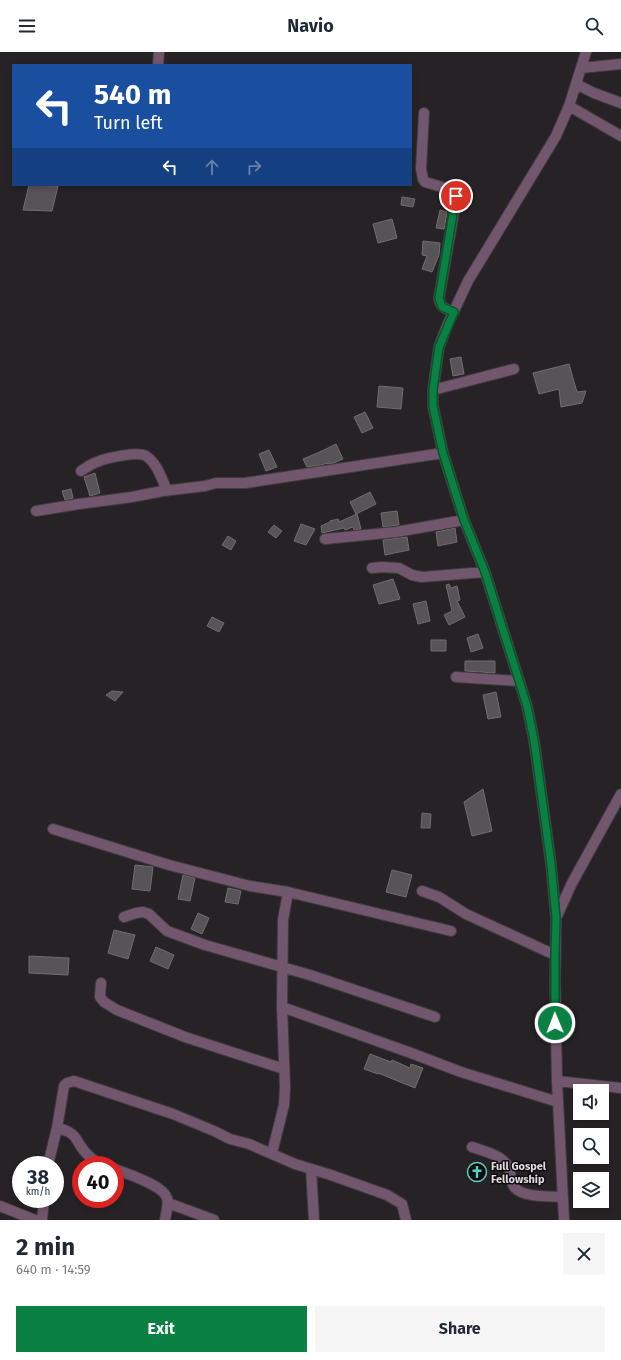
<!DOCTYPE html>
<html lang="en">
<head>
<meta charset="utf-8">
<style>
	:root { --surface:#fff; --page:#f6f6f7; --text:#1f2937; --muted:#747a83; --accent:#0b8043 }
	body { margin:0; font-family:"Fira Sans",sans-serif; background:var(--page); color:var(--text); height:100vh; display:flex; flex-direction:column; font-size:15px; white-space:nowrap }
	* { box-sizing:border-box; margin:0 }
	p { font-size:13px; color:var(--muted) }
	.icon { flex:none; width:22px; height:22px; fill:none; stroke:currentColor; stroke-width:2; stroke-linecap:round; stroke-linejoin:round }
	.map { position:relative; height:1168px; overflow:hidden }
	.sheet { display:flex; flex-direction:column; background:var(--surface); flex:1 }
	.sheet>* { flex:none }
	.top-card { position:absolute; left:12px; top:12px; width:400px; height:122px; border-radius:0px; box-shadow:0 2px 6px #0003; background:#1a4fa0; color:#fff; overflow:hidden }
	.tools { position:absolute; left:573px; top:1032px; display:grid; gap:8px }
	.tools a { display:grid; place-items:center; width:36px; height:36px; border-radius:0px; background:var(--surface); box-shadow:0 2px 6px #0003; font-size:20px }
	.speed { position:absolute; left:12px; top:1104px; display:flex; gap:8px; font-size:20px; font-weight:700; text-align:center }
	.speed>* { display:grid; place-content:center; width:52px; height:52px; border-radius:50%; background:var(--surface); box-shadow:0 2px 6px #0003; line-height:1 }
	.speed small { font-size:10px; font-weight:400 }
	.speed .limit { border:6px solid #d22; background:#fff; color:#111 }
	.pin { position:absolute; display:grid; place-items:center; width:34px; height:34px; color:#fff; margin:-17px; border:2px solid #fff; border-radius:50%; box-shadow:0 1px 4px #0007 }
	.me { position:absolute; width:44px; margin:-22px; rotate:359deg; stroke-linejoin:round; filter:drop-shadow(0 0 3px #0008) }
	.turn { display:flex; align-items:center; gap:14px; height:84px; padding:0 16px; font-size:18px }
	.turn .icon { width:52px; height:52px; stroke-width:2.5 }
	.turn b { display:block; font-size:28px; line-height:34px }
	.lanes { display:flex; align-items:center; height:38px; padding:0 16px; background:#0003; justify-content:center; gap:20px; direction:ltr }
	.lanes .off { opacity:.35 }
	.round { display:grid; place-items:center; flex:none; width:42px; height:42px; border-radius:0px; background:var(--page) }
	.headline { display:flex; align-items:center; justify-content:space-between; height:68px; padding:0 16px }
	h1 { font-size:24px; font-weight:700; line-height:30px }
	.cta { display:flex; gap:8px; margin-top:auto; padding:8px 16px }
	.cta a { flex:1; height:46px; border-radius:0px; background:var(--accent); color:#fff; font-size:16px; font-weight:700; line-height:46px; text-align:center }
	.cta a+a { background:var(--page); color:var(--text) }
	header { display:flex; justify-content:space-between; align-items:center; height:52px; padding:0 16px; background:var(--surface); font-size:18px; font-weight:700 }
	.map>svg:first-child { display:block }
	.building { fill:#585357; stroke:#716c70 }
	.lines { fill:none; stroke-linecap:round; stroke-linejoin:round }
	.minor-casing { stroke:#403c3f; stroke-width:12 }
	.minor { stroke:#72566d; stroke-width:10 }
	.route-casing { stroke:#07532c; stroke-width:10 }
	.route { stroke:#0b8043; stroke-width:7 }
	.labels { text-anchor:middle; stroke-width:3; stroke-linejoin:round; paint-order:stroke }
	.poi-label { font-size:11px; font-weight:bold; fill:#dfdcde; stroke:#0e0c0e; text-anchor:start }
</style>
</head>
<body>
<header><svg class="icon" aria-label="menu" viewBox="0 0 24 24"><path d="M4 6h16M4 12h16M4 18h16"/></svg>Navio<svg class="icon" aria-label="search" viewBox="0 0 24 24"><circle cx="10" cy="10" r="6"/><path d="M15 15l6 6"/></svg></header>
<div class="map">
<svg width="621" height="1168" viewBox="0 0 621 1168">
	<rect width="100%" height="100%" fill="#262225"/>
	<path class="building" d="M29,133L58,134L52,159L23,158Z
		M402,145L415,147L413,155L401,153Z
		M440,158L447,160L444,177L436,176Z
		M392,167L397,186L378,191L373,172Z
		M423,189L440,191L439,203L432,220L422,217L427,204L422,203Z
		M461,305L464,322L453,324L450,307Z
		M569,312L577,340L586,339L582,351L561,355L559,337L539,342L533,321Z
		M379,334L403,336L401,357L377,355Z
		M365,360L373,376L362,381L354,365Z
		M336,392L343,407L334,411L328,412L327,411L322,413L307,415L303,407L322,399Z
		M269,398L277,415L266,419L259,402Z
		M95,421L100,441L90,444L84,425Z
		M71,437L73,446L65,448L62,439Z
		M370,440L376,452L356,462L350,450Z
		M397,459L399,473L383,475L381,461Z
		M357,462L361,477L354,478L353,475L345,478L344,476L322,481L321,474L330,470V469L338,467L339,470Z
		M301,472L315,477L306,493L294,489Z
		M274,473L282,479L276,486L268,480Z
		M455,476L457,490L438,494L436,480Z
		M228,484L236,489L231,498L222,493Z
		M407,485L409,498L385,503L383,488Z
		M393,527L400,547L379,552L373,533Z
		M449,532L451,536L457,534L460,548L457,549L465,565L449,573L444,563L452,559L446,533Z
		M426,549L430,569L418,572L413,552Z
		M212,565L224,571L219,580L207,574Z
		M478,582L483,596L471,600L467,586Z
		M431,588H446V599H431Z
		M465,609H495V621L465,619Z
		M112,639L123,640L115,649L106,643Z
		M496,640L501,665L488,667L483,643Z
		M483,737L492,779L472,784L464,750Z
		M422,761L431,762L430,776H421Z
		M135,813L153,815L150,839L132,837Z
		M392,818L412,823L406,845L386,840Z
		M183,823L195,826L190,849L178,847Z
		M228,836L241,839L238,852L225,850Z
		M198,861L209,866L202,882L191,877Z
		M114,878L135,883L128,907L108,901Z
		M156,895L174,903L168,917L150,909Z
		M29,904L69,906L68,923L29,921Z
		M370,1002L391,1010L392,1008L410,1016L411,1012L423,1016L415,1036L378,1021V1022L364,1017Z"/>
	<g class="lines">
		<g class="minor-casing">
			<path id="minor" d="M158,13L159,0
				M581,16L621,12
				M576,32L594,41L621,51
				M569,54L621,84
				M424,61L421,117L423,127L425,130L452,138L455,141L456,148L439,246C440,256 446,257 454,260
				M433,338L514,317
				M81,419C86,416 91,412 97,410C106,406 138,399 146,404C157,411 162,427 167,439
				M36,459L79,452L132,445L163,439L205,434L216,431H245L443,401
				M325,487L396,480L464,468
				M372,516L382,515L399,516L412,523L422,525L485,520
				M456,625L519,629
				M53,777L169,813L250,834L288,840L451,879
				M422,839L439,845L466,862L555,903
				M557,864L572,831L621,742
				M124,865L136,861L143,860L149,862L167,879L205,893L310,923L435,965
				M101,931L100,945L104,950L117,958L185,985L284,1017
				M282,955L411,1001L461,1020L558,1050
				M557,1029L621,1036
				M57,1076C81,1081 74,1091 89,1104C93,1108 99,1111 105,1113
				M472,1095C486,1100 505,1103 510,1119C511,1124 511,1132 515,1136C524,1146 551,1144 563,1145
				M272,1101L284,1053L285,1035L282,955L283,868L288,840
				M48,1113L57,1076L64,1034L67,1031L74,1029L173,1062L214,1079L230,1087L249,1092L295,1112L328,1122L387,1143L402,1152L406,1168
				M115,1117C127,1122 163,1133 167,1146C169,1153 166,1161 165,1168
				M311,1117L314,1168
				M168,1151L214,1168
				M0,1154L35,1168
				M42,1168L44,1147
				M564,1168L557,1029L555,930L556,866L551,812L534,688L527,654L485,520L464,468L443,401L433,354V338L439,295L447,274L468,229L556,84L569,54L586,0"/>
		</g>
		<use href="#minor" class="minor"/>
	</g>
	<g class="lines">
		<g class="route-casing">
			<path id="route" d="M456,144L439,246L442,255L454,260L439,295L433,338V354L443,401L464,468L485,520L527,654L534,688L551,812L556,866L555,903V971"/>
		</g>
		<use href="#route" class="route"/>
	</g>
	<defs>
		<g id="church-ring" transform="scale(1)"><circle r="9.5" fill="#0e0c0e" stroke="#5acebc" stroke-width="1.5"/><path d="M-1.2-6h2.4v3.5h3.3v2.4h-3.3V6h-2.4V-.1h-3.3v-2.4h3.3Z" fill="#5acebc"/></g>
	</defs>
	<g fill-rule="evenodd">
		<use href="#church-ring" x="477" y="1120"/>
	</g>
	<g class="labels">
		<g class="poi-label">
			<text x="491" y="1118">Full Gospel<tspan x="491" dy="13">Fellowship</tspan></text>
		</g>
	</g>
</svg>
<div class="tools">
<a><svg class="icon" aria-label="sound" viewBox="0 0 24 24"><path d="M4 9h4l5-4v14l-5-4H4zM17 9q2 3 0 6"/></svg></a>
<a><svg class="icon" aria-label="search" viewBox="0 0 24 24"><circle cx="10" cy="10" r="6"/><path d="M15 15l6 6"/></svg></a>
<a><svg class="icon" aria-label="layers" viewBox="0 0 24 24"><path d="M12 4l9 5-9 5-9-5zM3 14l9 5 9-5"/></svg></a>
</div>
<div class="speed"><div>38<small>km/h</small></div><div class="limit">40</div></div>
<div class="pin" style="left:456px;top:144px;background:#d93025"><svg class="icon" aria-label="arrive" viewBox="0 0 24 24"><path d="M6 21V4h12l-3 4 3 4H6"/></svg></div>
<svg class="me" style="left:555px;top:971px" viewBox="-20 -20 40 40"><circle r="17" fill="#0b8043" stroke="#fff" stroke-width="3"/><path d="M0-11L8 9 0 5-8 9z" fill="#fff"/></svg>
<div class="top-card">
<div class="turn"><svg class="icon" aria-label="left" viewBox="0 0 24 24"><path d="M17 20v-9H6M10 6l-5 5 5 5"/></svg><div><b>540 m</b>Turn left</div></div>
<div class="lanes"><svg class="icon" aria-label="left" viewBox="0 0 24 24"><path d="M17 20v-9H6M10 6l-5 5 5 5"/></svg><svg class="icon off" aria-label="ahead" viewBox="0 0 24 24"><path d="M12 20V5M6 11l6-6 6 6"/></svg><svg class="icon off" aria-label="right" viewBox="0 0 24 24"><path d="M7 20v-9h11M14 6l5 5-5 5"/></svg></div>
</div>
</div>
<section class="sheet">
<div class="headline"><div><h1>2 min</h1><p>640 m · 14:59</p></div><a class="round"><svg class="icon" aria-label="close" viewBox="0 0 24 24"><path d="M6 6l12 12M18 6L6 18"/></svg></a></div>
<div class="cta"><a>Exit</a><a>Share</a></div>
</section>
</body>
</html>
